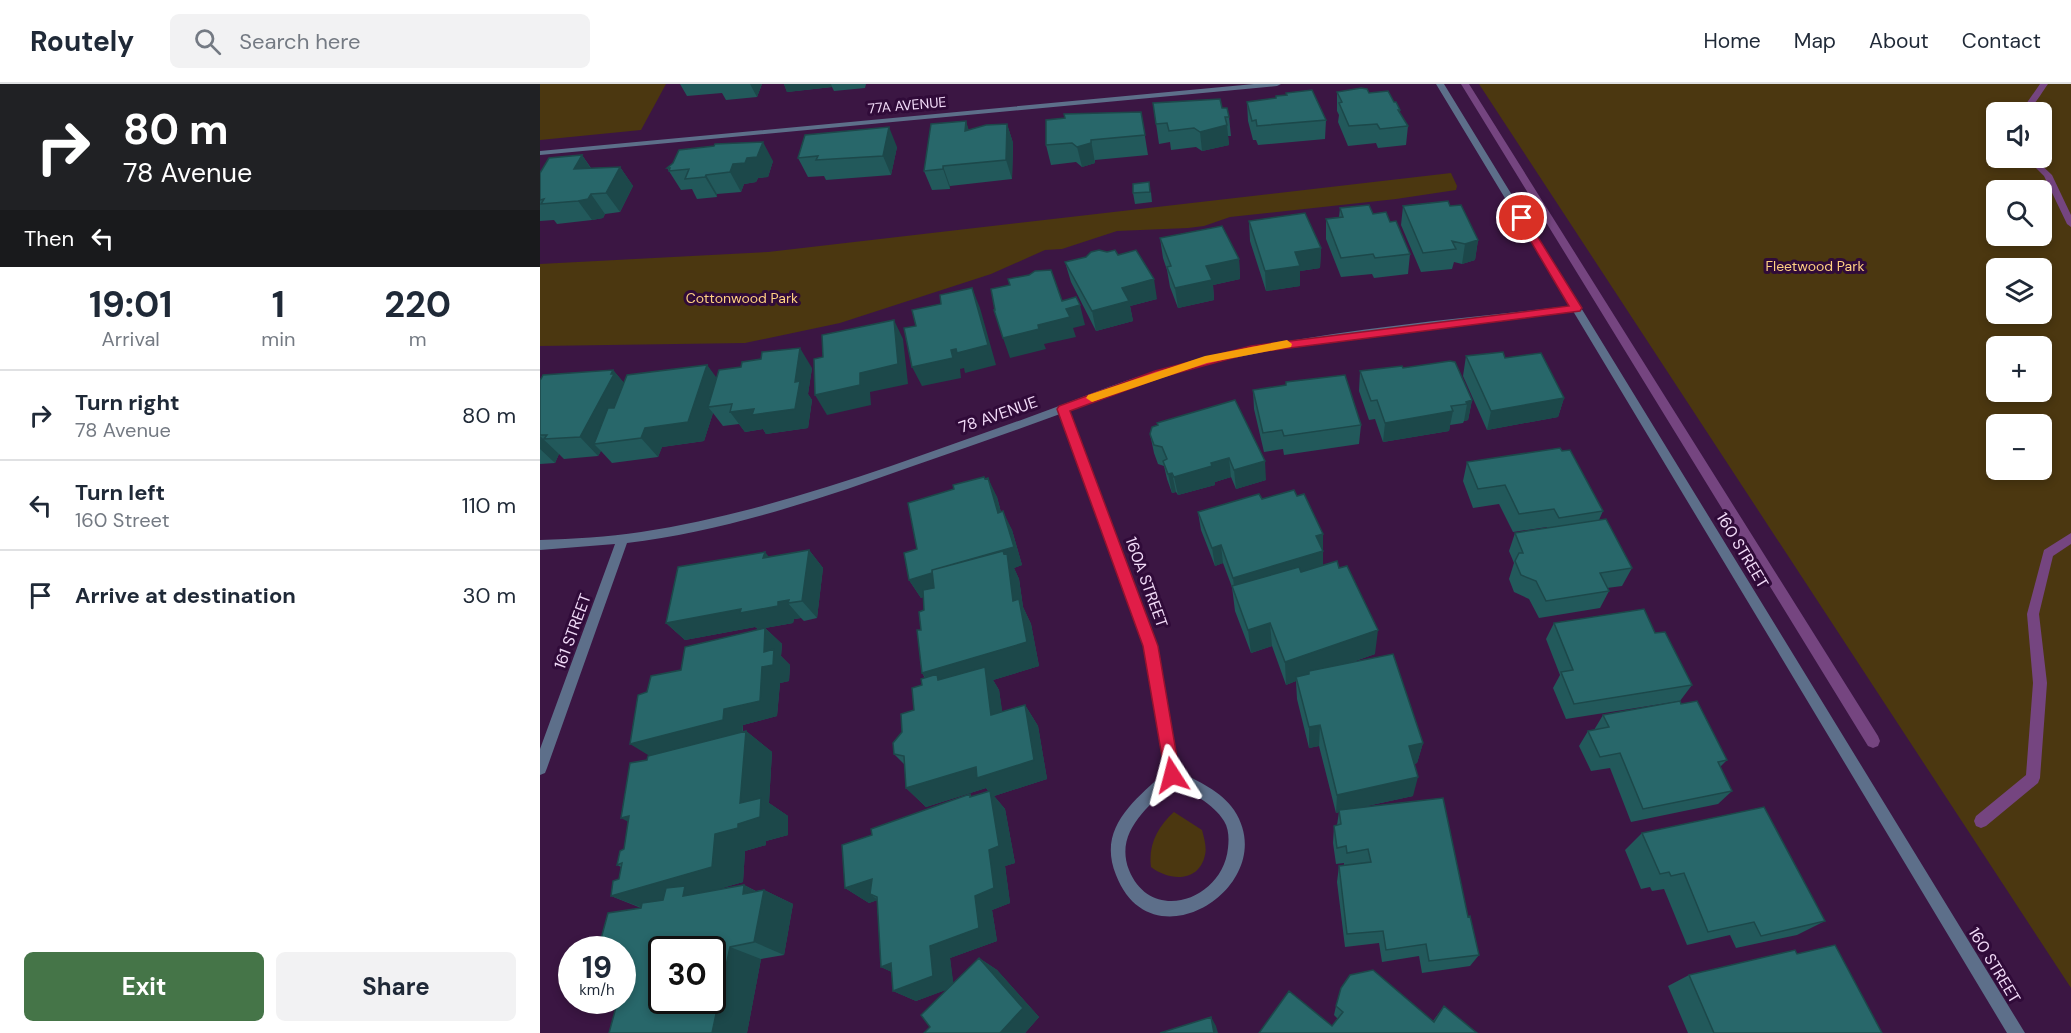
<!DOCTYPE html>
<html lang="en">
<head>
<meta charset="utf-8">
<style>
	:root { --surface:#fff; --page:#f2f2f3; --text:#1f2937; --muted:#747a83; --line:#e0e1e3; --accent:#457548 }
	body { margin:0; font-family:"DM Sans",sans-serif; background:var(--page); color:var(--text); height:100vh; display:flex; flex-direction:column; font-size:22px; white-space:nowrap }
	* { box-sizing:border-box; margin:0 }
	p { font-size:20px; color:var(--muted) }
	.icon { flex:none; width:33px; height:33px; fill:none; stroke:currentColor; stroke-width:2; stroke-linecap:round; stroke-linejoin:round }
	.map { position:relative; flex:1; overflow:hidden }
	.side { display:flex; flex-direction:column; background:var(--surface); width:540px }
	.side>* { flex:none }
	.top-card { background:#202124; color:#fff; overflow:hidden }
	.controls { position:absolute; left:1446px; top:18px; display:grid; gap:12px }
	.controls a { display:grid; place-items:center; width:66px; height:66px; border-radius:9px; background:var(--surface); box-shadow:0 3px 9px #0003; font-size:30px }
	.speed { position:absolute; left:18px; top:852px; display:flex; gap:12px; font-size:30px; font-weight:700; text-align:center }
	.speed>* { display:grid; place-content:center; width:78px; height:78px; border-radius:50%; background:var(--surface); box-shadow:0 3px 9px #0003; line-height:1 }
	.speed small { font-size:15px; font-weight:400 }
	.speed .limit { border:3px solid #111; border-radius:9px; background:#fff; color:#111 }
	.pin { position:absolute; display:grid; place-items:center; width:51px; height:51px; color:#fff; margin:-26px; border:3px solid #fff; border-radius:50%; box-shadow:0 2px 6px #0007 }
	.me { position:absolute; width:66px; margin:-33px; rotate:351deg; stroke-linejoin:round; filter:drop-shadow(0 0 4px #0008) }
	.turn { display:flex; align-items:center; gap:21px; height:126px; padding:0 24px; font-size:27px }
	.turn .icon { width:78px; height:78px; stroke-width:2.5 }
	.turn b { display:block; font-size:42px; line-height:51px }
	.then { display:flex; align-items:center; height:57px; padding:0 24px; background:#0003; gap:12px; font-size:22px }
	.eta { display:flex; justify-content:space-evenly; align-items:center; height:102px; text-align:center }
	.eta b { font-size:36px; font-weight:700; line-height:42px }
	.cta { display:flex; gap:12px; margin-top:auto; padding:12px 24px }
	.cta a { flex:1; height:69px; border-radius:9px; background:var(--accent); color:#fff; font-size:24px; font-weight:700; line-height:69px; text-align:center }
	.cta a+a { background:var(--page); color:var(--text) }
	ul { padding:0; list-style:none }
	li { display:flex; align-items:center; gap:18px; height:90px; padding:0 24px; border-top:2px solid var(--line) }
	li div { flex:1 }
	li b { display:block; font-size:22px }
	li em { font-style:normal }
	header { display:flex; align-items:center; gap:36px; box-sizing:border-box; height:84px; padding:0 30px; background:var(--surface); border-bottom:2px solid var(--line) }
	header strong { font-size:28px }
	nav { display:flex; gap:33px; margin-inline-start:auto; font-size:21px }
	.search { width:420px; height:54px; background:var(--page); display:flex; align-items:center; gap:15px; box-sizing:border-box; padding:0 21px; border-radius:9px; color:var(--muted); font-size:22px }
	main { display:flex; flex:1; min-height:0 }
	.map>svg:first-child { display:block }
	.green { fill:#4b3710; fill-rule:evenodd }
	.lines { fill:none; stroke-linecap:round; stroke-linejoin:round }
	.stream { fill:#754580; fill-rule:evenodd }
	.minor { fill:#5d6f8a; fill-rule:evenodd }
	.wall { fill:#22595b }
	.shaded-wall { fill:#1c484a }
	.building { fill:#28676a; stroke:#1c484a; stroke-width:1.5; fill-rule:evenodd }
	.route { fill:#e11d48; stroke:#92132f; stroke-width:1.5 }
	.slow { fill:#f59e0b }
	.labels { text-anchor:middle; stroke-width:6; stroke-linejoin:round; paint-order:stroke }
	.far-street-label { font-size:14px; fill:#f2dbf8; stroke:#300b39 }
	.far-park-label { font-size:14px; fill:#ffd183; stroke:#300b39 }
	.street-label { font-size:16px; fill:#f2dbf8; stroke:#300b39 }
</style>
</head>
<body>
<header>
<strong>Routely</strong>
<div class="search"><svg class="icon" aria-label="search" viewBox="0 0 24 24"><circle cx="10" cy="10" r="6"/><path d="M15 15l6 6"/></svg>Search here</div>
<nav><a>Home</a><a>Map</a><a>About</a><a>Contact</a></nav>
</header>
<main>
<section class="side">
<div class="top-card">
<div class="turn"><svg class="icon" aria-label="right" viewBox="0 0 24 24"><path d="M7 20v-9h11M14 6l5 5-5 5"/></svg><div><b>80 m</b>78 Avenue</div></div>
<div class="then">Then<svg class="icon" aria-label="left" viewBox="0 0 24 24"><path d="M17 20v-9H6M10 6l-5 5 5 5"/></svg></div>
</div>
<div class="eta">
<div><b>19:01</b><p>Arrival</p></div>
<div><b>1</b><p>min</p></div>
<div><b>220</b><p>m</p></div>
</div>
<ul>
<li><svg class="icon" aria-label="right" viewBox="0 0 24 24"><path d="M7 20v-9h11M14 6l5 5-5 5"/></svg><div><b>Turn right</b><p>78 Avenue</p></div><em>80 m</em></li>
<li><svg class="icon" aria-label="left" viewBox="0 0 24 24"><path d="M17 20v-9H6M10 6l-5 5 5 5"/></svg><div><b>Turn left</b><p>160 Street</p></div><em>110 m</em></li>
<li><svg class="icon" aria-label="arrive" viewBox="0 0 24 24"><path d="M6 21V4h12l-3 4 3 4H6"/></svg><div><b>Arrive at destination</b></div><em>30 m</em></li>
</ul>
<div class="cta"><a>Exit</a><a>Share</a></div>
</section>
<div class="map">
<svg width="1531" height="949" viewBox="0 0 1531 949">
	<rect width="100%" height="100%" fill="#3b1643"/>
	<path class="green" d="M0,0H126L101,46L0,56Z
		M939,0H1531V904ZM1502,28V74H1456V28ZM1502,106V152H1456V106ZM1502,184V230H1456V184ZM1502,262V308H1456V262ZM1502,340V386H1456V340Z
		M911,89L917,102L916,106L856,115L690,133L664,142L648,144L577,147L522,165L505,166L451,190L300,239L205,259L0,262V180L228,168Z
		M634,728L662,746C664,754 667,763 665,771C659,799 629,797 611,783C608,761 618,742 634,728Z"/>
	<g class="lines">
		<path class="stream" d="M921,0H929L1338,652L1340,657L1338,662L1333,664L1328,662Z
			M1500,0H1508C1499,12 1493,28 1477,28L1486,20Z
			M1486,74H1494L1512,91L1531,131V143L1527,140L1504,92Z
			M1531,449V460L1513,472L1499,530L1507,599L1500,694L1498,699L1446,742L1441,744L1436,742L1434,737L1436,732L1486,691L1493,599L1487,530L1504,466Z"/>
		<path class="minor" d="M714,0H741L737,2L0,71V67Z
			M896,0H904L1485,949H1467L1033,227C912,242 790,251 672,279C623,291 576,310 529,327L617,562L638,687C658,697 681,707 694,726C743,800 612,885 576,791C557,744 594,717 624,689L605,562L520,330C471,348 422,365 373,382C281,415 185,447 87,459L7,684L5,689L0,691V665L75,460L0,466V456C34,455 67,453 101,448C233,428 359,379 484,335C529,319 574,299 620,286C754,248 892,238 1030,222ZM633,699C651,709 673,719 684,737C689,745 689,755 688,764C683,816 611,841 589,786C574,748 609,722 633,699Z"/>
	</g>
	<path class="wall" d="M140,0H222L217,13L186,16L182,9L147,12Z
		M244,0H326L325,4L294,7L292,3L247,8Z
		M797,8L829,9L854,18L860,26V30L868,42L866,61L838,64L836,59L808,62L798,38L799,31L797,27Z
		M746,9L786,36L785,55L718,61L716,56H713L708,37L707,18L736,14L746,11Z
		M613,19L682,24L689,33L691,52H688L689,61L662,67L656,63L631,66L630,58L619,60Z
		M601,28L608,71L555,76V79L542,83L536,78L511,81L506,61Z
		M426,37L428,46L467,40L473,59L472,95L410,102V105L392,106L384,87Z
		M357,63L351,91L286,96L284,92L268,93L258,74Z
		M42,71L51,84L80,83L93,102L80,128L65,130L63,134L52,136L17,140L14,136L0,137V89Z
		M233,77L228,93L218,94L216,98L204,100L201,108L177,110V113L157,115L152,105L141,106L127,84Z
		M611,108L612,118L595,120L593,109Z
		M863,122H910L938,156L935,176L922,180L914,178L912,185L881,188L861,141Z
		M800,124L833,130L850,138L870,170L868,190L834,194L832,190L801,193L786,155V135L799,133Z
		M709,137L781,164L780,184L760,187V202L726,207L710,157Z
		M620,154L699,175L700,195L673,201L674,216L638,224L630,203L627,186L623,174Z
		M578,171L617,215L590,222L593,237L556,247L531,198L525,178L546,173Z
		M926,272L965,274L1024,314L1018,333L947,346L923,292Z
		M167,281L176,294L272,284L268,310L272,316L268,344L226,350L223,345L205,348L199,340L183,342L173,329L164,357L122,363L118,373L72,379L61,367L58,372L24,375L19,370L15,379L0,380V295L73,286L84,299Z
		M863,284L932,316L928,336L924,337L923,339L910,341L909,347L843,358L835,335L829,336L819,307L820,287Z
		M746,298L821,341L819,360L744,371L743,365L724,368L714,325L713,306L746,301Z
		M695,316L726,396L696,405L691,393L675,398V401L638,411L636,408L632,409L627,395L624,382L618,380L614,369L610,350Z
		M927,378L1063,427L1059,436L1092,484L1082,502L1067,504L1069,507L1060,524L999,534L989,515L974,508L969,495L974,479L969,467L975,449L1007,444V443L973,448L959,420L933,424L923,397Z
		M445,395L457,413L461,428L472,446L482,481L474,484L479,495L483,523L491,540L499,582L453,596L459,606L462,628L485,621L498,642L507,695L454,712L465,725L475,779L465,782L470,819L452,826L457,857L410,874L413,900L439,874L457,886L499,933L485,949H384L390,943L408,905L376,917L353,907L352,888L341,883L337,816L329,819L305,804L332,751L430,710L432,713L448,707L446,704L386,723L366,704L365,681L354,670L362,648L374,626L382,601L385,594L382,589L381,546L384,526L383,513L381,514L369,496L377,465Z
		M757,412L783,450V482L835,570L807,580L883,659L877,679L874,680L873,712L822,723L928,833L939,871L930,882L882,889L879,872L842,878L839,859L805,863L797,798L799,782H804V779L796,780L793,759L794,742L797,741L799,728L796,729L779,662L769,664L757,615L756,597L746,601L732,562L711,569L695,527L692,503L683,479L675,482L661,446L658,428L722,415Z
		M269,466L283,484L277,534L264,537L261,534L254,535L253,539L225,544L242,560L241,572L250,581L249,597L240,599L237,632L203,641V648L206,647L232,668L229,719L248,732V751L226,757V761L205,767L203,798L175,806L204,801L216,807L224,806L253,820L244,871L221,875L207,949H69L82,916L101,824L71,812L79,795L81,783L77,781L84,765L109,672L107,608L141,586L218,545L215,543L145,556L126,539L229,473Z
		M1014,539L1115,549L1152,601L1140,617L1026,635L1013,604L1020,591L1006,555Z
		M1141,620L1187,676L1180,683L1192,707L1178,720L1091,738L1070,684L1051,687L1039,662L1048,647L1054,646L1063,631Z
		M1102,749L1285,837L1257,851L1196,864L1190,851L1147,861L1124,805L1112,807L1110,803L1101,805L1085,766Z
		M1257,870L1342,949H1148L1128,902L1149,891Z
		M796,922L893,937L904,922L937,949L792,942L798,935L794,931Z"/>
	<path class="shaded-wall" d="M210,0H222L217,13Z
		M244,0H291L292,3L247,8Z
		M426,37L432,56L425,47Z
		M467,40L473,59L472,95L466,76Z
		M687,41L689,61L662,67L660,48Z
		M349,43L357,63L351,91L343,72Z
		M551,56L555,79L542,83L537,63Z
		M223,58L233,77L228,93L218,94L216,98L204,100L201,108L190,88L193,80L207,74Z
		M42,71L55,91L34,85Z
		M403,82L410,102V105L403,85Z
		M80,83L93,102L80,128L66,109Z
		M166,91L177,110V113L165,93Z
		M51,110L65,130L63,134L52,136L38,117Z
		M938,156L935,176L922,180L925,160Z
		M781,164L780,184L760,187V202L726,207L725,187L755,168Z
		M699,175L700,195L673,201L674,216L638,224L635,204L666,182Z
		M614,195L617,215L590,222L593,237L556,247L552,227L582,204Z
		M432,204L440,224L456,281L425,289L424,284L420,285L421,294L382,302L372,283L411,266Z
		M540,221L545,241L533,244L536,253L504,260L506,265L470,274L463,254L498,241L526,225Z
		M354,236L363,255L368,300L330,308L331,321L287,331L275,311L320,289Z
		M260,264L272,284L268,310L272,316L268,344L226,350L223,345L205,348L190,328L255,298Z
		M167,281L182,301L168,323L173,329L164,357L122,363L118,373L101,354L105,344Z
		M73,286L90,306L54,360L61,367L58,372L40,353Z
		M1024,314L1018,333L947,346L951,327Z
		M932,316L928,336L924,337L927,320L926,318Z
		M913,327L909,347L843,358L845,339Z
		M0,352L19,370L15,379L0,365Z
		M689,374L691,393L675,398V401L638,411L634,393L671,379Z
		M725,377L726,396L696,405L694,386Z
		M632,389L636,408L632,409L628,390Z
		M448,394L457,413L466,448L458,429Z
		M463,427L472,446L482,481L474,484L479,495L483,523L491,540L499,582L453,596L459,606L466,652L399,612L382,589L473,517L469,485L381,514L369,496Z
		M783,450V485L695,511L693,494L776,452Z
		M681,461L683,479L675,482L672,464Z
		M269,466L283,484L277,534L262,517Z
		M225,468L240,486L223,474Z
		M249,516L248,519L261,534L254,535L253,539L225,544L242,560L241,572L250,581L249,597L240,599L237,632L203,641L202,651L113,674L90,660L184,625L224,568L218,545L215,543L145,556L126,539Z
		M730,539L732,562L711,569L708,546Z
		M838,546L835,570L769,593V587V593H756V597L746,601L745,578Z
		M485,621L498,642L507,695L454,712L465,725L475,779L465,782L470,819L452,826L457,857L410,874L414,903L376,917L353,907L390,862L435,812L449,766L450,709L446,704L386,723L366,704Z
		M780,641L779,662L769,664V643Z
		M206,647L232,668L229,719L248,732V751L226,757V761L205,767L203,798L108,826L71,812L175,750L200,719Z
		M883,659L877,679L864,682L869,662Z
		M878,693L873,712L799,728V726V728L796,729L797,711Z
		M89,732L115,752L81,734Z
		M332,795L337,813L330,810L338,816L329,819L305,804Z
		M204,801L223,811L224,806L253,820L244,871L214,858L203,810Z
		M190,863L221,875L207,949H172Z
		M439,874L457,886L499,933L485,949H460Z
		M351,879L364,894L341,883Z
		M671,933L676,942L678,949H674Z"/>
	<path class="building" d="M821,4L827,5L829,9L848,7L854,18H856L860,26H858L868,42L840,45L837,40L809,42L799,19L802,18L797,8Z
		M772,6L786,36L717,42L716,36L712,37L707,18L736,14V12L747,11L746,9Z
		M680,15L682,24H687L689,33H685L687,41L660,48L654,44L629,47L627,39L616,40L613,19Z
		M601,28L605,51L551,56V59L537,63L532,59L506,61V36L525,34L524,30Z
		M426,37L425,47L446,41L467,40L466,76L403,82V85L384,87L391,40Z
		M349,43L343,72L276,76L278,72L258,74L265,51Z
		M223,58L217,73L207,74L205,79L193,80L190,88L166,91L165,93L145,95L149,85L129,87L130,84H127L133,79L139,66L174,62L175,60Z
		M42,71L34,85L80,83L66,109L51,110L48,115L38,117L1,120L4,115L0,116V89L9,74Z
		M609,98L610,108L593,109V100Z
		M908,117L910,122L921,121L938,156L925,160L912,157L916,165L883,169L863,122Z
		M829,121L833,130L846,128L850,138L856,137L870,170L835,174L833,170L801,174L786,135L803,133L800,124Z
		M765,129L781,164L755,168L760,182L725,187L709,137Z
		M682,142L699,175L666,182L672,196L635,204L627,183L631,182L620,154Z
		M559,166L567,168L575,166L578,171L596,166L614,195L582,204L589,217L552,227L525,178L546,173L551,168Z
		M511,186L522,217L536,213L540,221L526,225L530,233L498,241L499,245L463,254L454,226H455L451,205L470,201L468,195L489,191L495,187Z
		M432,204L448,261L417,269L416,265L411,266L413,274L372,283L364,244L376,242L372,226L401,220L400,211Z
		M354,236L358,280L320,289V301L275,311L274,275L283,273L282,251Z
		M260,264L255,298L260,297L255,325L212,331L214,325L190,328L192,320L168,323L179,286L201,283L202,278L221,275L222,268Z
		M963,268L965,274L1001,269L1024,314L951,327L926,272Z
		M910,277L915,278L932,316L926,318L927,320L911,322L913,327L845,339L837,316L831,317L820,287L862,282L863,284Z
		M167,281L148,338L105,344L101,354L54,360L68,324H74L87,291Z
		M73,286L71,290H74L40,353L4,355L7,351H0V295H1L3,291Z
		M805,291L821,341L744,352L742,346L723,349L713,306L746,301V298Z
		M695,316L725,377L694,386L689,374L671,379L672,382L634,393L632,389L628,390L623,377L627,375L622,363L614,361L610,350L612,343L618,341L617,339Z
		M1020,364L1022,367L1030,366L1063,427L1019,434L1014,425L979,430L965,401L938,405L927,378Z
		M444,393L445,395L448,394L458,429L463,427L474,463L392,486V489L369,496L364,469L377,465L368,419L414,405L413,401Z
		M754,406L757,412L764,410L783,450L776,452L783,467L693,494L681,461L672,464L658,428L719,410L722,415Z
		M1066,435L1092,484L1060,489L1069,507L1006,517L996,497L981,491L975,477L979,469H983L975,449Z
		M269,466L262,517L248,519L249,516L238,518V522L200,529L201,525L126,539L138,483L225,468L223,474Z
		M463,467L464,470L467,469L473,517L479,515L487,558L382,589L377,546H381L379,528L384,526L383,506L394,504L392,486Z
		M797,477L799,484L807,482L838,546L745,578L730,539L708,546L692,502L759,483L761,488Z
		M1104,525L1115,549L1125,548L1152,601L1034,620L1021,588L1033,586L1014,539Z
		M225,544L224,568L234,565L233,581L222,583L220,617L184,625L183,636L90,660L98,611L107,608L111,592L141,586L145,563Z
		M853,570L883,659L869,662L878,693L797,711L780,641L769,643L756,593L769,590V587Z
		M445,583L451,631L485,621L494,676L437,694L436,683L366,704L364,672L354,670L353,659L362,648L361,630L374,626L372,604L382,601L381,595L397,590L398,596Z
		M1140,617L1141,620L1157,617L1187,676L1178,678L1192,707L1103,725L1080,669L1060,673L1048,647L1069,643L1063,631Z
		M206,647L200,719L221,714L220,733L198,740V744L175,750L172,783L71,812L73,797L79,795L82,779L77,781L80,767L84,765L89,732L81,734L90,679L107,676L108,672Z
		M450,707L459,762L449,766L454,804L435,812L439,844L390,862L393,892L353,907L351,879L341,883L337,813L330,810L332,795L305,804L302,761L332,751L331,745L430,710V713Z
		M903,714L928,833L930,832L939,871L889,877L886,860L846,866L843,847L807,850L799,782L831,778L828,765L807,769L806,762L797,764L794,742L801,740L799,726Z
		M1224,723L1285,837L1221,852L1214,838L1168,848L1144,789L1131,792L1129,788L1120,790L1102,749Z
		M204,801L203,810L224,806L214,858L190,863L172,949H69L78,916H82L83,899L82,866H58L68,829L101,824L102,819L123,816L126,804L145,802L143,812ZM122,866H172V916H122Z
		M1295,861L1342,949H1174L1149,891L1255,866L1257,870Z
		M439,874L483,924L460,949H384L390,943L381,931Z
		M833,886L894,938L904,922L937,949H719L749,907L792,942L803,928L796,922L801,904L810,891Z
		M671,933L674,949H620Z"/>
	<path class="route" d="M978,131L986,134L1042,224L1040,227L711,269L622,293L530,327L618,562L640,691L638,696L632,699L626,696L603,562L517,325L519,322L615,287L711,262L1029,222L977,134Z"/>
	<path class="slow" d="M747,256L752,260L751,263L667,279L552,318L546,314L548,311L665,272Z"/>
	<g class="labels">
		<g class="far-street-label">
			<text transform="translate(367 21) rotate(-5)" y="5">77A AVENUE</text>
		</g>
		<g class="far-park-label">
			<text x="1275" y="187">Fleetwood Park</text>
			<text x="202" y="219">Cottonwood Park</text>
		</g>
		<g class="street-label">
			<text transform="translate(458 330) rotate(-19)" y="6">78 AVENUE</text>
			<text transform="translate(1203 466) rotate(59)" y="6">160 STREET</text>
			<text transform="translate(607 498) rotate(70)" y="6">160A STREET</text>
			<text transform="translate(32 547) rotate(-70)" y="6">161 STREET</text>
			<text transform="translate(1455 881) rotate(59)" y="6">160 STREET</text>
		</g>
	</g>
</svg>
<div class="controls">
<a><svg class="icon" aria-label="sound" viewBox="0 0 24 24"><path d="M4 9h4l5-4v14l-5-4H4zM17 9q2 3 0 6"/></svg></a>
<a><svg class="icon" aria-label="search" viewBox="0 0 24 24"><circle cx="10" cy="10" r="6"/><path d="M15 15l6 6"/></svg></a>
<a><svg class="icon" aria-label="layers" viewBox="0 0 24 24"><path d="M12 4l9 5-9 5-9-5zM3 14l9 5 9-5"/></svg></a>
<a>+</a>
<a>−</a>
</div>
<div class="speed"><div>19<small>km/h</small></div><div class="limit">30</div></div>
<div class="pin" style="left:982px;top:134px;background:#d93025"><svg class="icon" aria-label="arrive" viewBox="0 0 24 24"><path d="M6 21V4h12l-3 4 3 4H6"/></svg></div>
<svg class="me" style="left:632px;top:691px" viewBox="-20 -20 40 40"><path d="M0-17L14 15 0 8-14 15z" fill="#e11d48" stroke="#fff" stroke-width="4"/></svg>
</div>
</main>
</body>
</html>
